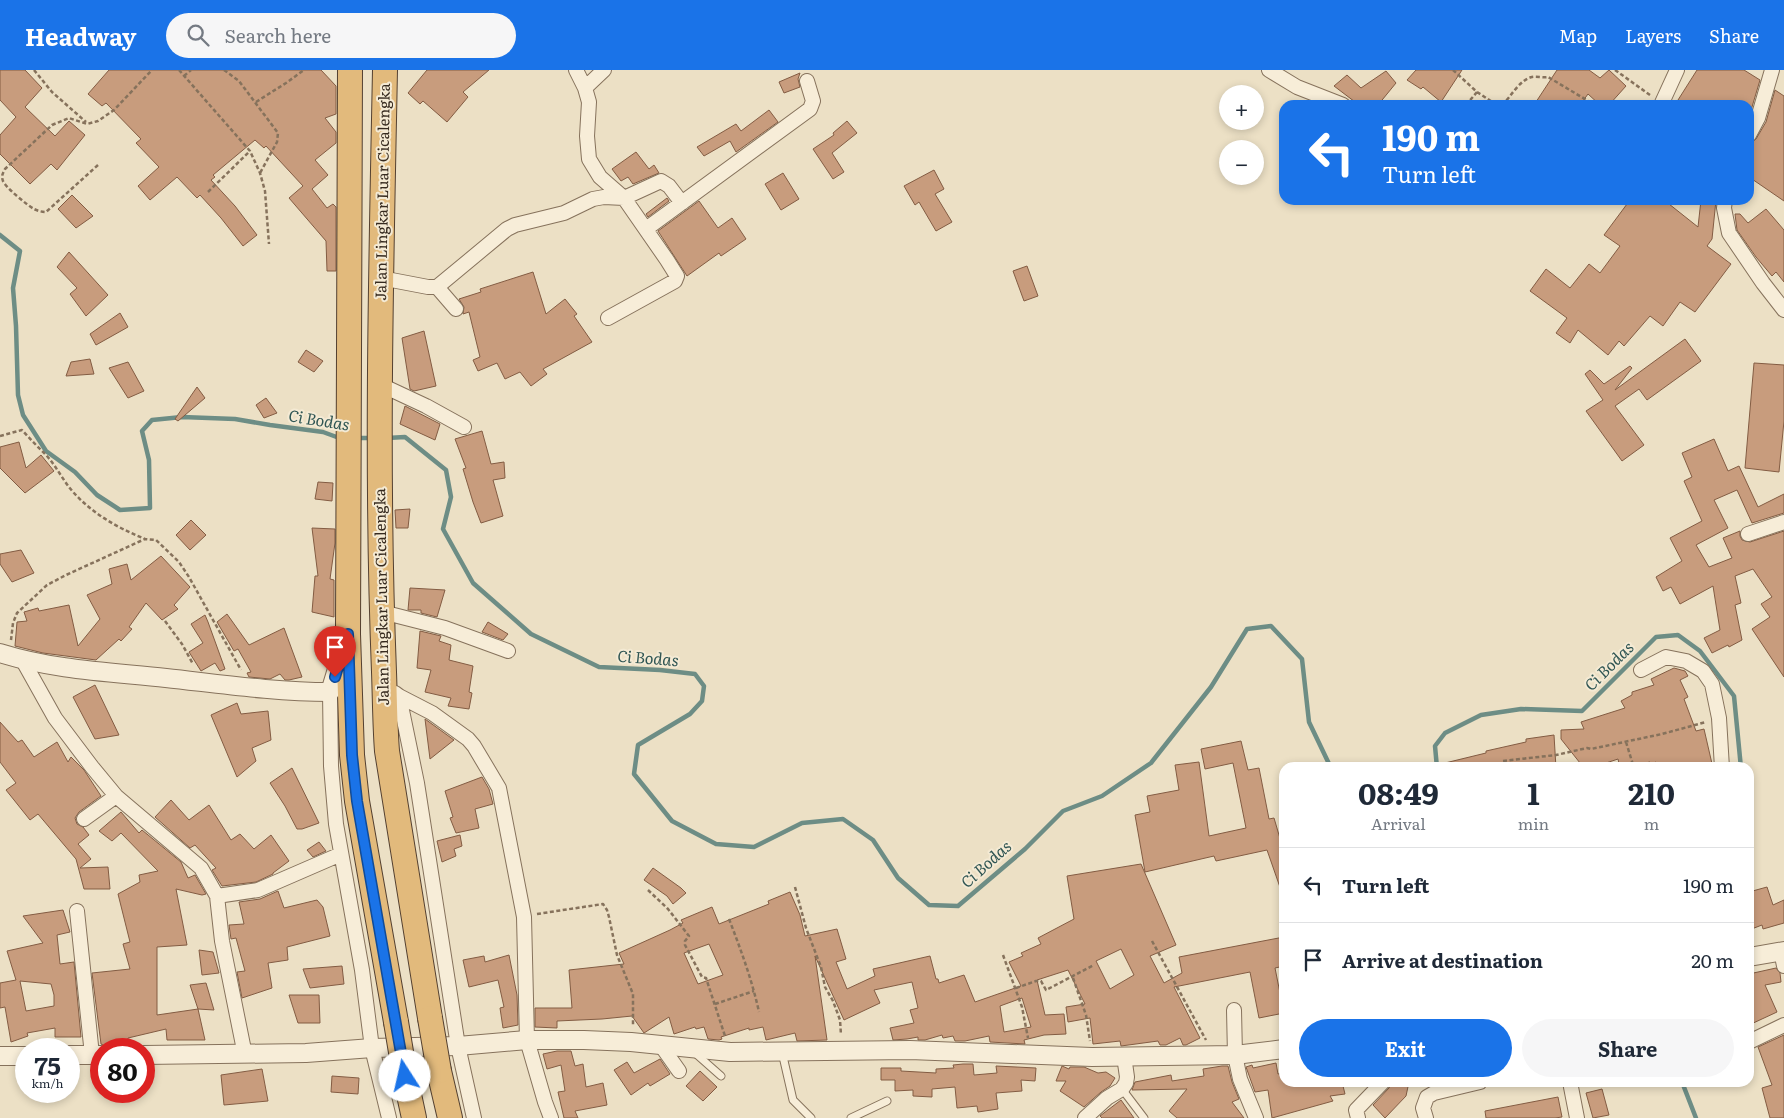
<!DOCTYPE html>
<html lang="en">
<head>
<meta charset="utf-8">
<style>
	:root { --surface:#fff; --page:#f6f6f7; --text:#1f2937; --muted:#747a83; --line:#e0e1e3; --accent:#1a73e8 }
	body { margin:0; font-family:Literata,serif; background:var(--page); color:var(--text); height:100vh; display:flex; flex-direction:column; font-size:19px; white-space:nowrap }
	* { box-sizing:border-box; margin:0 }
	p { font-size:16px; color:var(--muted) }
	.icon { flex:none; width:28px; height:28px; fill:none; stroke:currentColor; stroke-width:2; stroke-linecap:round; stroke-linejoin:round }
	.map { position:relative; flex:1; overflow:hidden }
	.details { position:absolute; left:1279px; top:692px; width:475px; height:325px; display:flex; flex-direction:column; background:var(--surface); border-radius:15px; box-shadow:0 2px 8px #0003 }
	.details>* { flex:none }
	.banner { position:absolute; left:1279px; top:30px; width:475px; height:105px; border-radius:15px; box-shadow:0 2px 8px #0003; background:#1a73e8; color:#fff; overflow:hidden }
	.buttons { position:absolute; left:1219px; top:15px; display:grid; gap:10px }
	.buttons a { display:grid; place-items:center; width:45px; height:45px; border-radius:50%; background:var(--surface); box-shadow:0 2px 8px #0003; font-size:25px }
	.speed { position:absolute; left:15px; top:968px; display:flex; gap:10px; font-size:25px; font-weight:700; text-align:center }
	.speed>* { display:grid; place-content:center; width:65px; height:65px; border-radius:50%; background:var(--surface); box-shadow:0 2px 8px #0003; line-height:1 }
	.speed small { font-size:12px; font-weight:400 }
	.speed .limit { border:8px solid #d22; background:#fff; color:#111 }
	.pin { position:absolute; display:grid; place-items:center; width:42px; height:42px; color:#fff; margin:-51px -21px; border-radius:50% 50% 50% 0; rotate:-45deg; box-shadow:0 0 5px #0007 }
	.pin .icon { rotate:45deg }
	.me { position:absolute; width:55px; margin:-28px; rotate:350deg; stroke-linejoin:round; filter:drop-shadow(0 0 4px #0008) }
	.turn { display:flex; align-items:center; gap:18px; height:105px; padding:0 20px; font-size:22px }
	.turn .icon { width:65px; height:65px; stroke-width:2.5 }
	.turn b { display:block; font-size:35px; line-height:42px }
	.eta { display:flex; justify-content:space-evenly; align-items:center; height:85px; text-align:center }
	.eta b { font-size:30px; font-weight:700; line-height:35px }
	.primary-button { display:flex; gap:10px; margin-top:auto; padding:10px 20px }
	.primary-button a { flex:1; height:58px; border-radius:30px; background:var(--accent); color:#fff; font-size:20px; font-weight:700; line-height:58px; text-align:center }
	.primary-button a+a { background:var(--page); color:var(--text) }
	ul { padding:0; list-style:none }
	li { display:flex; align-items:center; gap:15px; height:75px; padding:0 20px; border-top:1px solid var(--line) }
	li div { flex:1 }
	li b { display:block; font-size:19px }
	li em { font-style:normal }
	header { display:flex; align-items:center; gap:30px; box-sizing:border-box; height:70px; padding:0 25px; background:var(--accent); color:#fff }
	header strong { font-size:24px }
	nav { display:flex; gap:28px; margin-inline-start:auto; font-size:18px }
	.search { width:350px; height:45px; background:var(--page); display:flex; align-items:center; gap:12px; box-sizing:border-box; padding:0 18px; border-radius:28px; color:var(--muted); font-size:19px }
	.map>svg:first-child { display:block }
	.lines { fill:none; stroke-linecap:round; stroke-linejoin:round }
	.stream { stroke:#6d8d85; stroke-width:4.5 }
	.building { fill:#c89c7d; stroke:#835c43; fill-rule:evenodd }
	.service-casing { stroke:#86725c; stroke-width:9 }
	.minor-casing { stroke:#86725c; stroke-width:16 }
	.tertiary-casing { stroke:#86725c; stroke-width:20 }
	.trunk-casing { stroke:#544030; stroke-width:26 }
	.path { stroke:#86725c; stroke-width:2.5; stroke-dasharray:4 2.5; stroke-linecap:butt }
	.service { stroke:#f7edd8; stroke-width:7 }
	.minor { stroke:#f7edd8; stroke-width:14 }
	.tertiary { stroke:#f7edd8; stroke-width:18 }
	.trunk { stroke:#e2ba7c; stroke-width:24 }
	.trunk-bridge-casing { stroke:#544030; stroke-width:26; stroke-linecap:butt }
	.trunk-bridge { stroke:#e2ba7c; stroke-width:24 }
	.route-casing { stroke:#114b97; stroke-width:12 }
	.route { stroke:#1a73e8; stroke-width:9 }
	.labels { text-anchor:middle; stroke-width:4; stroke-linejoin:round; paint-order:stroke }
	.street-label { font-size:15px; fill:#362a1f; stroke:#f4ead4 }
	.water-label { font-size:16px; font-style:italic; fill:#2f5553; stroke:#f4ead4 }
</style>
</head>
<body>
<header>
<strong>Headway</strong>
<div class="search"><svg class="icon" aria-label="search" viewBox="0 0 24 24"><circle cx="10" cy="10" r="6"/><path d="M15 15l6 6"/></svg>Search here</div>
<nav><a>Map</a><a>Layers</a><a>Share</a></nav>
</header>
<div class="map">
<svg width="1784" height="1048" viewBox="0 0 1784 1048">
	<rect width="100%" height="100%" fill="#ece0c5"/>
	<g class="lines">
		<path class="stream" d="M0,165L20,181L13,218L16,256L18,325L23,345L46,381L75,402L97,425L120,440L150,438L149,390L142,361L152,350L182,347L235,349L270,355L323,362L342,369
			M355,368H372
			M387,368L405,367L446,400L451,427L443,459L473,513L531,564L599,597L660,600L695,604L704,616L702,631L690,644L638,675L634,704L672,751L716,774L754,777L802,753L843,749L873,770L898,808L929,835L958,836L1025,779L1063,741L1102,726L1151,693L1211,617L1247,559L1271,556L1302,589L1309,652L1331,698
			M1437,698L1435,676L1445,663L1481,645L1521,639L1582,641L1656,567L1678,565L1700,581L1734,626L1741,698
			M1682,1012L1696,1048"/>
	</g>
	<path class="building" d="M0,0H25L42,18L25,37L55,66L69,51L85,65L57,100L51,94L30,114L0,84V65L16,47L0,30Z
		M109,0H321L336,16V44L325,48L336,62V73L315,90L328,105L312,119L327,138L333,134L336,137V201H327L326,171L289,128L303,116L266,76L264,78L255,70L213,105L215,107L211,110L235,136L257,165L243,176L221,148L200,125L197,128L177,107L150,130L138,116L159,97L136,73L141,69L106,33L102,36L88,24Z
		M427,0H489L463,22L468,27L447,52L423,31L420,34L408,23Z
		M1416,0H1462L1441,32L1423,17L1421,19L1407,10Z
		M1557,0H1589L1600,8L1609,0L1626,16L1609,35H1600L1588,24L1580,35H1534Z
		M1697,0H1744L1760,10L1749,47V35H1686L1678,30Z
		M1386,1L1396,13L1378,35H1359L1334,16L1347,5L1361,18Z
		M800,3L798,9L800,17L784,23L779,12Z
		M1775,20L1784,26V131L1749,107V74L1756,69L1766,52Z
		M769,40L778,52L736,82L730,71L704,86L697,77L736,54L741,61Z
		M847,51L857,63L832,83L844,102L833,109L813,79L834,65L833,63Z
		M636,82L649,99L654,95L659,103L633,114L628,107L621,111L612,99Z
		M934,100L944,119L935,124L952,152L936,161L919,132L915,135L904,116Z
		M783,103L799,129L781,140L765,114Z
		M72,125L93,146L76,158L58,139Z
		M667,128L669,131L648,147L646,144Z
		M1630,130H1664L1698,157L1701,130H1716L1712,169L1707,176L1731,194L1695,242L1680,232L1663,256L1650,246L1624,276L1619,271L1608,285L1578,260L1570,273L1556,263L1567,248L1530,221L1546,199L1570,218L1589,194L1600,203L1620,176L1604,165Z
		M699,131L718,158L732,148L746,169L721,186L719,183L687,206L658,161Z
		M1766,139L1784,160V212L1776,202L1772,206L1756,187L1737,160L1735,144H1740L1748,153Z
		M69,182L108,225L86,246L70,224L77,218L57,197Z
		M1027,196L1038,226L1024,231L1013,201Z
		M533,202L546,244L565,229L577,244L574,246L592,272L543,299L547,304L531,316L520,302L505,309L497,293L478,301L473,290L480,287L469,242L463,244L464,237L459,229L481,222L480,219Z
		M120,243L128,257L96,275L90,264Z
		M424,261L436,316L414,321L410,319L402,268Z
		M1685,269L1701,291L1647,330L1639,319L1615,336L1644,375L1622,391L1586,341L1603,330L1585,304L1590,300L1604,314L1630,296L1632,298L1615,320Z
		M306,280L323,291L314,302L298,292Z
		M90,289L94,304L66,306L71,292Z
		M128,292L144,321L128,328L109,298Z
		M1754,293L1784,295V351L1779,402L1745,398Z
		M197,317L205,328L178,351L175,349Z
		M266,328L277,343L264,348L256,335Z
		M405,336L440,354L435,370L400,354Z
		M482,361L491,394L504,392L505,408L493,410L503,446L481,453L473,432L463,399L466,398L455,369Z
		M1714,369L1728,401L1739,396L1758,437L1784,424V443L1752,453L1737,420L1714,430L1728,458L1696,475L1709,497L1732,488L1723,468L1740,461V466L1742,470L1750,472L1784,461V607L1752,559L1770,547L1761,534L1772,527L1753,499L1735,506L1741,533L1735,535L1742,570L1729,577L1728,575L1712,583L1704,568L1720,560L1713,516L1680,534L1671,517L1663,521L1656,507L1682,491L1670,468L1702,451L1684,411L1692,407L1682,383Z
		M19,372L26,398L41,385L54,401L25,423L0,398V377Z
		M318,412L333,413L332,431L315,429Z
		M410,439L408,458H396L395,440Z
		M191,450L206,465L190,480L176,465Z
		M312,458L335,459V473L330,509L334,510V547L312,542L315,506H318Z
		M21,480L34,503L12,512L0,494V484Z
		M161,486L190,517L174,535L178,539L162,550L146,533L129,557L132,559L121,571L119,569L96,590L43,583L15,576L17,552L27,551L24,542L38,538L39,541L69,535L78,576L100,549L87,525L112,514L109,499L127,494L131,510Z
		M410,518L445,520L437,547L421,543V540H408Z
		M227,544L249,575L284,558L302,607L289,610H285L280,604L270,609L249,607L247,603L251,602L238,579L234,581L217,552Z
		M205,545L208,552L225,599L220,601L215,593L201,601L189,582L203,573L191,554Z
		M488,552L508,564L503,570L482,562Z
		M420,561L441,566L439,571L451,575L449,590L473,596L469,622L472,623L469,639L448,636L451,628L425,622L431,600L417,598Z
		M1674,598L1685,601L1688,606L1680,610L1688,627L1684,629L1696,661L1704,659L1713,698H1657L1656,692L1651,694L1650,692L1620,698L1618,689L1591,698H1584L1561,669V660L1584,659L1581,652L1625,638L1621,631L1632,625V622L1654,615L1651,609Z
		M95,615L119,665L95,669L73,627Z
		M237,633L241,644L268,641L271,670L252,678L256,691L237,707L211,645Z
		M425,649L454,670L430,689Z
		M0,652L18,672L22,670L34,687L57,672L68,692L71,687L84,700L101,726L79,742L75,748L77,754L83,757L89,765L78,774L91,789L80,798L108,797L110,819H84L76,789L38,744L30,750L6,720L16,713L0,692Z
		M1554,665L1556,698H1446L1445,693L1486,683V681L1526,672V669Z
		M1241,671L1248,700L1259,698L1269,749L1274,748L1284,782V822L1282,823L1267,780L1216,791L1214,786L1145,802L1135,745L1150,742L1147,726L1179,720L1175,695L1199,692L1209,766L1246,758L1233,693L1205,699L1201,679Z
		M292,698L319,753L302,759H297L285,736L270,713Z
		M482,707L489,719L493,734L475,739L479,758L456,763L450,748L453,747L445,721Z
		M171,730L189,750L209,735L231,770L240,764L254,779L271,765L289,791L273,803V804L256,812L222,816L212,800L216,798L195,775L190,778L155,747Z
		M121,742L139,763L142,760L181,792L188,808L195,805L206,824L202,825L176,819L187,875L157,877V945L198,939L205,970H167L166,959L128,968L127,975L107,977L101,974L92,903L130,899L123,874L130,872L118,824L140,812L139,805L158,801L121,763L112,771L99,761Z
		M460,765L462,776L454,779L456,786L442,792L437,771Z
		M319,772L326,781L313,787L307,780Z
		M1141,794L1176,875L1150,886L1164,913L1182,903L1179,887L1284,867V896L1275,898L1284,943L1259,948L1250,902L1174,917L1200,968L1186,975H1183L1180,968L1166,975H1160L1158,971L1121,976L1120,971L1093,974L1090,948L1068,952L1066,937L1085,934L1068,900L1037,910L1045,945L1064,944L1066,964L1044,965L1024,970L1025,974L990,972L989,966L965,971H955L953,966L943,968L942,965L925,970H918V967L907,969L893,970L890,958L914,953L910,940L918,938L912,912L874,920L880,933L844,950L815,886L827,970L797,971L795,963L766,970L763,957L749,960V958L721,967L722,969L719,970L708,969L704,957L696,959L695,957L674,964L669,947L644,963L632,946L602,949L557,951V958L535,957V938H572L569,900L624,894L619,883L670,860L683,853L681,850L712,837L719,854L769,834L768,831L790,822L800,845L805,866L837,859L846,889L836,892L847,919L875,906L873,899L930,886L936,909H938L939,913L964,905L975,932L1021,916L1009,892L1023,886L1021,883L1041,874L1038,868L1074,849L1067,806ZM709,874L723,905L698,914L684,883ZM1121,879L1134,905L1110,919L1096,891ZM1022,928L1031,957L1004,962L1000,936Z
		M653,798L681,818L686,823L673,834L667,826L644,810Z
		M1767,817L1773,835L1784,830V853L1763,859L1762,855L1749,860V822Z
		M278,821L284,838L317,830L323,837L330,866L287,877L288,890L268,893L272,918L242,928L237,902L245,901L236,868L231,869L229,855L244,854L239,832L260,829Z
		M63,840L70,862L57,865L60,894L74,892L81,967H55V958L27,963L28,966L11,972L5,937L0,938V913L16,910L7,881L43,873L23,846ZM20,911L51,914L54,925V936L26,941Z
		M199,880L213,882L219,903L202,905Z
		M509,885L517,925L518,955L503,958L500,938L504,937L498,910L469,917L463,890L484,886L485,892Z
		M342,896L344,914L310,918L303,899Z
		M1776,898L1780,903L1781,912L1765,915L1777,942L1749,955V904Z
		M206,913L214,940L198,939L190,915Z
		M289,925H319L320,953H298Z
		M1784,965V1048H1770L1762,1018L1772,1015L1758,977Z
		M557,981H571L575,996L583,994L586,1017L603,1013L607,1035L575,1041L578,1048H564L558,1022L565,1021L561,995L547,999L543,984Z
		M660,989L670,1004L650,1016L648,1013L631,1025L614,1000L627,992L634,1003Z
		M1276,993L1278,1004L1284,1003V1012H1342L1345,1024L1330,1026L1333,1031L1272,1048L1268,1020L1255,1022L1246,997L1252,995L1253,998Z
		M963,994H973L974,1005L997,1003L996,996L1036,998L1035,1011L1021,1010L1022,1021L996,1023L998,1039L978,1042L977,1036L957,1038L955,1017L932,1019V1027L913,1026V1020L895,1021V1010H881V998H901V1001L936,1003V999L954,998L953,995Z
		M1062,996L1069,999L1070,997H1084L1098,1003L1106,1002L1115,1008L1110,1016L1101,1022L1084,1037L1060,1021L1066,1011H1056Z
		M1222,996H1228L1232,1012L1239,1029L1232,1032L1244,1048H1177L1169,1041L1187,1019L1132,1020L1135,1012L1171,1005L1172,1011L1204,1006L1203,999Z
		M262,999L268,1031L224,1035L221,1005Z
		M700,1001L717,1017L703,1031L686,1016Z
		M332,1006L359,1008L358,1024L331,1022Z
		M1392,1012H1409L1406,1026L1385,1048L1373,1035L1389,1018Z
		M1602,1019L1609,1045L1593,1048L1586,1023Z
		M1558,1027L1562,1047L1555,1048H1486L1485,1041Z
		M1121,1030L1134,1048H1102L1100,1046Z"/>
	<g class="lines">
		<g class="service-casing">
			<path id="service" d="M782,982L793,1030L811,1048
				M695,983L721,1006
				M1122,1019L1144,1048
				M851,1048L887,1031"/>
		</g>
		<g class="minor-casing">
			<path id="minor" d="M576,0L585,18L589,32L587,66L589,89L600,107L624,128L667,190L677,206L675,211L608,248
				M1269,0L1297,17L1343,35
				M585,18L604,0
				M1661,35L1677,0
				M1749,65L1758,48L1772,0
				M1725,130L1724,138L1729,163L1763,213L1784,240
				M646,159L810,39L813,31L807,11
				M381,208L428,217H437L456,239
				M437,217L507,159L515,155L564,143L593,129L604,127L624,128L661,111L669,116L682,133
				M379,314L426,336L464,357
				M1748,464L1784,452
				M382,542L445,558L508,581
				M22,589L55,648L92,697L116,726L201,798L217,826L222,871L245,985
				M1641,600L1666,587L1686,591L1703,601L1712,614L1719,648L1722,698
				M330,622L331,696L336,754L362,900L372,978L389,1048
				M395,623L399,626L417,713L458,976L474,1048
				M399,626L432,643L468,669L474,676L499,718L524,847L527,970L545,1032L551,1048
				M84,749L116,726
				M217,826L258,820L341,784
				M77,841L92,985
				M1781,881L1784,896
				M1234,940L1235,985L1240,1009L1256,1048
				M1749,972L1784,955
				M660,974L679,1001
				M1570,1012L1577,1048
				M1085,1048L1107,1028L1122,1019L1126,1013L1127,1007L1124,986
				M1358,1048L1356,1040L1383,1012
				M1426,1048L1423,1038L1427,1027L1434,1023L1480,1012"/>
		</g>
		<g class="tertiary-casing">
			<path id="tertiary" d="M0,583C54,600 111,602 166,608C221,614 275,622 330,622L344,576
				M1749,887L1784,881
				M69,985H101
				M144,985L306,983L372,978L458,976L527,970H584L631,972L730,982L910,980L1092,987L1235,985L1284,979
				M0,986H26"/>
		</g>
		<g class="trunk-casing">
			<path id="trunk" d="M350,0L348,564L352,685L357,731L396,952
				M385,0C381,201 376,401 384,602C385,628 385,655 387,681L430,948
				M439,1001L450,1048
				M405,1006L414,1048"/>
		</g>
		<path class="path" d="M34,0L52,22L86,52
			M179,0L250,81L260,103L265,121L269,174
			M224,0L239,11L278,63L277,72L260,103
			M1453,0L1477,22L1497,35
			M1615,0L1650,25
			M184,6L191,0
			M256,32L286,13L304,0
			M1466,35L1477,22
			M1502,35C1511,27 1519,10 1532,7C1536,6 1543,8 1548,7L1595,35
			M98,95L46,142C42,142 38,141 34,139C27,135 5,117 3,111C1,106 3,103 5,99L52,55L69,48L87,54L98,51L114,40L152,0
			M208,122L250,81
			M0,366L22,360C30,369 38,377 46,385C57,397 63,411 74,423C93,444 118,458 145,469
			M165,551L182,574L193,594
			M11,570L13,553L17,543L47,515L66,505L145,469L156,470L179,492L189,507L241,600
			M1626,672L1634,698
			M1503,691L1556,685L1587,678L1591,679L1662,664L1706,652
			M795,817L806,858L821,897L825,917L833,931L840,950L841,965
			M648,820L668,839L689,866L685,871V875L702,907L706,908L725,966
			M537,844L603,834L607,840L609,847L617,885L633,924V956
			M729,849C741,880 752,910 759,942
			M1152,871L1206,970
			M1003,885L1022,937L1028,968
			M1073,908L1086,945L1090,971
			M1016,918L1036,911H1041L1046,920L1094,895
			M715,934L754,921"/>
		<use href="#service" class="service"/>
		<use href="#minor" class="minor"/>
		<use href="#tertiary" class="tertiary"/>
		<use href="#trunk" class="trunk"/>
		<g class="trunk-bridge-casing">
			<path id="trunk-bridge" d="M430,948L439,1001
				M396,952L405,1006"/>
		</g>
		<use href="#trunk-bridge" class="trunk-bridge"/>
	</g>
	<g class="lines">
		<g class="route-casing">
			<path id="route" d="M335,607L348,564L352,685L357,731L405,1006"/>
		</g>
		<use href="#route" class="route"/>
	</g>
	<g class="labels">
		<g class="street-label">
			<text transform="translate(383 122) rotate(-89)" y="5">Jalan Lingkar Luar Cicalengka</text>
			<text transform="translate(382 527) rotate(-91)" y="5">Jalan Lingkar Luar Cicalengka</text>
		</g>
		<g class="water-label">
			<text transform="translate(319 350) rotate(9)" y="6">Ci Bodas</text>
			<text transform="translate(648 588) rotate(4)" y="6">Ci Bodas</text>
			<text transform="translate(1609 596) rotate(-45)" y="6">Ci Bodas</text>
			<text transform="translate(986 794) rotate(-42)" y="6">Ci Bodas</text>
		</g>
	</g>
</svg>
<div class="buttons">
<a>+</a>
<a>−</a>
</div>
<div class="speed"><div>75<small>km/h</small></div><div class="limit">80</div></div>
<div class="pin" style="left:335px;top:607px;background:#d93025"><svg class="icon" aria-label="arrive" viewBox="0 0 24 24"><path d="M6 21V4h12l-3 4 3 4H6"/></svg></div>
<svg class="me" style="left:405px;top:1006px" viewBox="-20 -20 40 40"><circle r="19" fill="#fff"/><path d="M0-13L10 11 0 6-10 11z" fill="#1a73e8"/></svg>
<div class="banner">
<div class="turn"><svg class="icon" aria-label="left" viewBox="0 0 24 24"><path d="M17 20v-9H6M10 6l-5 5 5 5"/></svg><div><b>190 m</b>Turn left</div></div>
</div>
<section class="details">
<div class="eta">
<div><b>08:49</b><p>Arrival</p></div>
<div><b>1</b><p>min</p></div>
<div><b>210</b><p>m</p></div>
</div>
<ul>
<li><svg class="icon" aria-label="left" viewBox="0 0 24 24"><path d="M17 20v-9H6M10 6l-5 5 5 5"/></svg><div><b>Turn left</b></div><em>190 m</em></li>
<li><svg class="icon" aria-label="arrive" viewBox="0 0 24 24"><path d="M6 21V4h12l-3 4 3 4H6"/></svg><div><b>Arrive at destination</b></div><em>20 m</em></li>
</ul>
<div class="primary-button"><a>Exit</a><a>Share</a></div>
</section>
</div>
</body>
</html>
